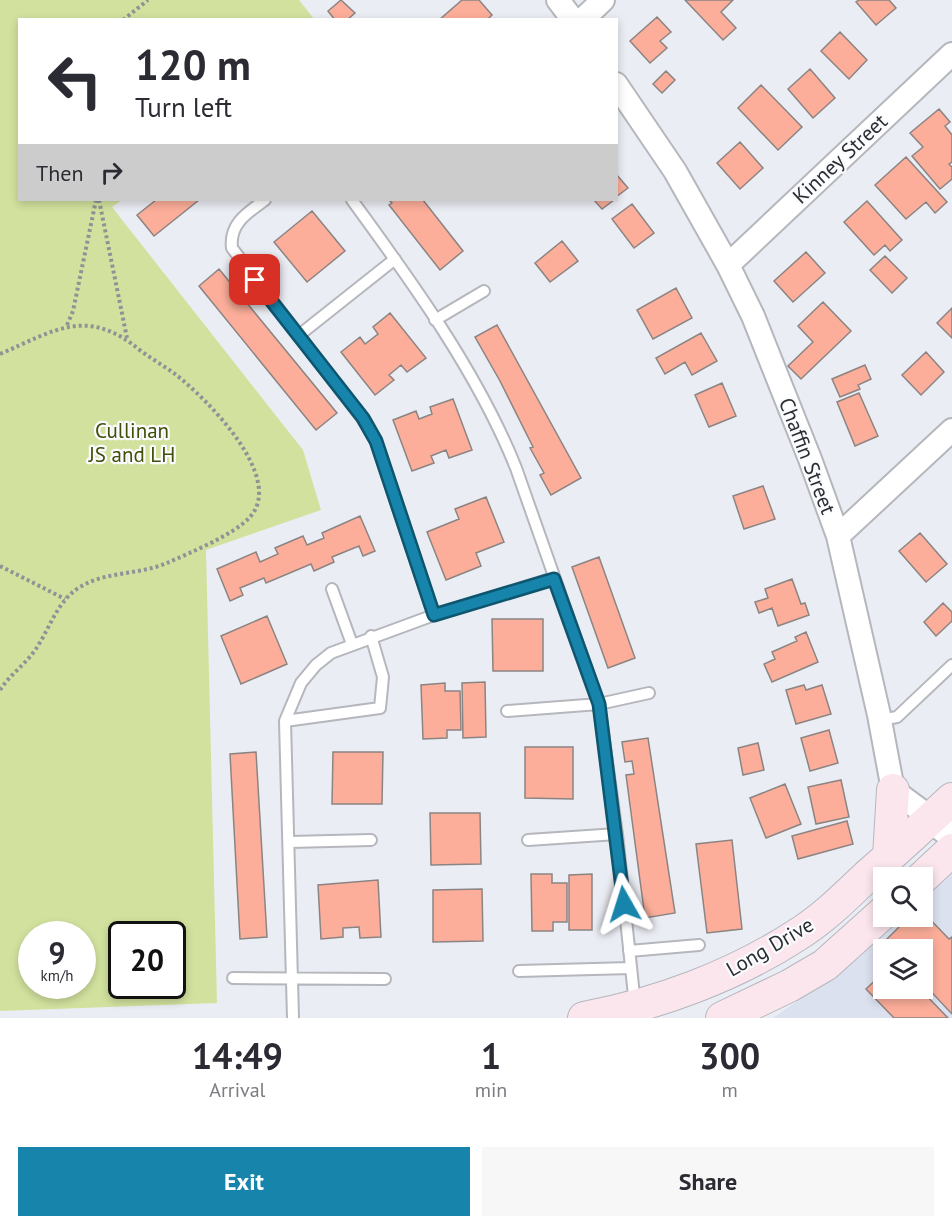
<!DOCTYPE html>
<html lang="en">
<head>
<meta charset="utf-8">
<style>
	:root { --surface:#fff; --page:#f7f7f7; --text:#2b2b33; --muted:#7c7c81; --accent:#1684ab }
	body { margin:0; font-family:"PT Sans",sans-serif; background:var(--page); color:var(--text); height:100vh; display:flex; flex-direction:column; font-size:22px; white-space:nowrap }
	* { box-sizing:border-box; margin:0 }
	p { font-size:20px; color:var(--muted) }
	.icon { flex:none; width:33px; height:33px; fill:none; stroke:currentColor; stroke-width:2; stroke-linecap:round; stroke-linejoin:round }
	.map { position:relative; height:1018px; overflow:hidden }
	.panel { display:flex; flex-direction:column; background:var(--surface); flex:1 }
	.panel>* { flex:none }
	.banner { position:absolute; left:18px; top:18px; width:600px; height:183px; border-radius:0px; box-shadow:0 3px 9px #0003; background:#fff; color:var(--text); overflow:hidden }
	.fabs { position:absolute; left:873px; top:867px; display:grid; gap:12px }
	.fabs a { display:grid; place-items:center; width:60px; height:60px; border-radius:0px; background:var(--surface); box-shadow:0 3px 9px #0003; font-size:30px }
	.speed { position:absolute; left:18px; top:921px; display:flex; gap:12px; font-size:30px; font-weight:700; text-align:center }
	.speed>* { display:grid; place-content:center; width:78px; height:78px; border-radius:50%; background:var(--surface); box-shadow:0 3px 9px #0003; line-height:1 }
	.speed small { font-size:15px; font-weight:400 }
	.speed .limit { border:3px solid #111; border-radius:9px; background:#fff; color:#111 }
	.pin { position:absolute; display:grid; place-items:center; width:51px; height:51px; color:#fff; margin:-26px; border-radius:12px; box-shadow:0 3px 9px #0006 }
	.me { position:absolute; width:66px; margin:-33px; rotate:354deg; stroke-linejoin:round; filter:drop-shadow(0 0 4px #0008) }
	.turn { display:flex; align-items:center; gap:21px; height:126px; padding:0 18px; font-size:27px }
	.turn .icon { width:78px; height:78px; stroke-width:2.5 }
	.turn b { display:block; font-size:42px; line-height:51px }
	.then { display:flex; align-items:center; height:57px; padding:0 18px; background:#0003; gap:12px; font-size:22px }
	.eta { display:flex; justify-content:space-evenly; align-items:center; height:102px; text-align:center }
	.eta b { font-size:36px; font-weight:700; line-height:42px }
	.primary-button { display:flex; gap:12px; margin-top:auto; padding:12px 18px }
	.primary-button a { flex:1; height:69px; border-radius:0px; background:var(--accent); color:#fff; font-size:24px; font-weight:700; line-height:69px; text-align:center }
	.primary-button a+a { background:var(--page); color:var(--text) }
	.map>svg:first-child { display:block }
	.built { fill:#dbe1ee; fill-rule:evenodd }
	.green { fill:#d2e29e; fill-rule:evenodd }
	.building { fill:#fcae9a; stroke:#8b8482; stroke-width:1.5 }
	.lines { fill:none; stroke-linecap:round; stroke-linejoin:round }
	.service-casing { stroke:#b5b7bd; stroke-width:14 }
	.minor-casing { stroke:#b5b7bd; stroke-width:26 }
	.tertiary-casing { stroke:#b5b7bd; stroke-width:32 }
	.secondary-casing { stroke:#b5b7bd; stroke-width:34 }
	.path { stroke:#909296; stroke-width:4; stroke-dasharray:3 3; stroke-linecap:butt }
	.service { stroke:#fff; stroke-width:10 }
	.minor { stroke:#fff; stroke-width:22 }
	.tertiary { stroke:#fff; stroke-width:28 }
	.secondary { stroke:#fce6ee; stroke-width:32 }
	.route-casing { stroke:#0e566f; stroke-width:15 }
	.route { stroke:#1684ab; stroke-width:10 }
	.labels { text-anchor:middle; stroke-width:4.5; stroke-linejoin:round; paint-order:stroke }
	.street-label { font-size:21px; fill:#2c2d2f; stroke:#f9fbff }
	.park-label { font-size:21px; fill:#434e06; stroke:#f9fbff }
</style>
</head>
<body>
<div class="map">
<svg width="952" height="1018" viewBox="0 0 952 1018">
	<rect width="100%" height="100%" fill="#ebedf4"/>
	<path class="built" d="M952,871V1018H773L859,958L903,917L922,916L923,899ZM884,950H922V988H884Z"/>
	<path class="green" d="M0,0H299L314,19L20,20V200H122L112,207L303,450L321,510L206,550L217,1003L0,1011ZM82,934V986H32V934ZM122,934H172V986H122Z"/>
	<path class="building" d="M341,0L355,13L347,20H335L328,11Z
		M462,0H479L492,15L487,20H439Z
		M685,0H733L721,12L736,28L723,40Z
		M859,0H889L896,8L876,25L856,2Z
		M657,17L671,32L660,41L667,48L650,63L630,41Z
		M840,32L867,60L849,79L821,51Z
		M810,69L835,98L813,118L788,89Z
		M666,71L675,80L662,93L653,84Z
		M761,85L802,127L778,150L738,108Z
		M939,109L950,122L945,126L952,135V162L949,164L952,167V179L940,189L912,156L923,147L910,133Z
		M740,142L763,168L740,189L717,163Z
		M906,157L947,202L935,213L926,202L906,219L875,185Z
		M616,174L628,188L616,197Z
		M156,200H199L154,236L137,215Z
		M389,200H423L463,251L440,270L389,205L392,203Z
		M594,200H614L602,209Z
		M867,201L902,240L890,251L885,245L874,255L844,222Z
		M632,204L654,233L634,248L612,219Z
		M312,211L345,251L307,282L274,242Z
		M562,241L578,261L550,282L535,263Z
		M806,252L825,273L793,302L774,281Z
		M885,256L907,278L892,293L870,270Z
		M219,269L337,413L316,430L199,286Z
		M676,288L692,318L653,339L637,310Z
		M823,302L851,331L801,379L788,366L813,342L798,326Z
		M952,308V338L937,323Z
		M390,313L426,358L407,372L401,365L389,375L394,380L375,395L341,352L360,337L365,344L378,334L373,327Z
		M497,325L581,478L551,495L540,475L544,473L530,448L533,447L500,381L475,337Z
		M701,333L717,361L692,375L685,362L665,374L656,358Z
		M926,352L944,372L921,395L902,375Z
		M865,365L871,379L858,385L860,389L840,397L832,379Z
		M722,383L736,416L709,427L695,395Z
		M859,393L878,436L855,446L837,402Z
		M453,399L472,450L449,458L446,450L431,456L434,463L412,471L393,420L416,411L419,419L432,414L430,407Z
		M763,486L775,519L744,529L733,496Z
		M486,497L504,542L476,553L481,566L446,580L427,532L459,519L455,509Z
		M360,516L375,551L363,556L359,546L332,557L334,562L314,571L311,564L266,583L264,578L240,588L243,595L230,601L217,569L256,552L260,562L278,554L275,548L303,536L307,545L324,538L322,533Z
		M920,533L947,564L926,582L899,551Z
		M599,557L635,658L608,668L572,567Z
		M792,579L801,604L805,603L809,615L778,626L772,608L759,613L755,602L768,598L765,589Z
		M943,603L952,612V621L936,636L924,622Z
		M267,616L287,664L241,684L221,636Z
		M492,619H543V671H493Z
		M806,632L818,662L772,682L764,664L775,659L772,652L797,641L795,637Z
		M485,682L486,737L463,738L462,683Z
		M445,683V691H460L461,730H447V738L423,739L421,685Z
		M804,685L806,690L822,685L831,714L796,724L786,690Z
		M829,730L838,763L810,771L801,738Z
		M648,738L675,913L645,918L626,775L634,774L632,761L625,762L622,742Z
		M758,743L764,770L743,775L738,748Z
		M525,747H573V799L525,798Z
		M256,752L267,937L240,939L230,754Z
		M333,752H383L382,804H332Z
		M841,780L849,817L816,824L808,787Z
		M785,784L801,824L766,838L750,798Z
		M430,813H480L481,864L431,865Z
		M847,821L853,844L798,859L792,836Z
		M732,840L742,929L707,933L696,844Z
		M531,874H552V883H567V922H553V931H532Z
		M592,874V930H569V875Z
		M378,880L381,937L360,938L359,927L343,928V937L321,939L318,885Z
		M482,889L483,941L433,942V890Z
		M922,911L949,939L952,937V1014L922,982V950H891L884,942L910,916H922Z
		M884,972V988H919L948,1018H894L866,989Z"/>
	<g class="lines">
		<g class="service-casing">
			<path id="service" d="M265,200C247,213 229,224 232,248L362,418L376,441L434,615
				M352,200C412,282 478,373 516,468L599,704L617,834L635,1005
				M435,320L484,291
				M298,336L395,259
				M332,589L352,644
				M507,711L599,704L649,693
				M880,720L897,717L952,665
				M285,721L380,708L383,677L371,636
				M528,840L617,834
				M290,842L371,840
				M629,951L699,945
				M519,971L631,968
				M233,978L385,979
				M293,1018L285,721L301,683L316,665L331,653L434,615L554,578"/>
		</g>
		<g class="minor-casing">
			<path id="minor" d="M558,0L573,20
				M582,20L603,0
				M616,84L675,171L728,265L753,316L810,459L838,536L879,715L893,790L931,818
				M728,265L952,54
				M838,536L952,430"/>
		</g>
		<g class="tertiary-casing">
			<path id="tertiary" d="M931,818L952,834"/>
		</g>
		<g class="secondary-casing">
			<path id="secondary" d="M889,857L893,790
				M922,878L952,850
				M584,1018C658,1004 734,976 797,935C823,919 845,897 867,876C896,851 924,825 952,799
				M722,1018L789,986L825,965L884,912"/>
		</g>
		<path class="path" d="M123,20L148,0
			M99,200L127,338
			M67,325L73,311L96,200
			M0,354C56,330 87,306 141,351C152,359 164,366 175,374C205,397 286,477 250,517C234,535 189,553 167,563C139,575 106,571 80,587C56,601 49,632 33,653C23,666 9,676 0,690
			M0,566L65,599"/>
		<use href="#service" class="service"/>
		<use href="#minor" class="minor"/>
		<use href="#tertiary" class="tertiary"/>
		<use href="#secondary" class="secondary"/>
	</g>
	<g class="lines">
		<g class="route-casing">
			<path id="route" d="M255,280L363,418L376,441L434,615L554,579L599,704L624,904"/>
		</g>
		<use href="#route" class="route"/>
	</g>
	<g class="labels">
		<g class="street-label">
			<text transform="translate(840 159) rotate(-43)" y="7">Kinney Street</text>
			<text transform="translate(807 456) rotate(69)" y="7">Chaffin Street</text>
			<text transform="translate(770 947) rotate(-30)" y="7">Long Drive</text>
		</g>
		<g class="park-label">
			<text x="132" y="438">Cullinan<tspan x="132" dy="24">JS and LH</tspan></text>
		</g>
	</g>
</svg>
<div class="fabs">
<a><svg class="icon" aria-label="search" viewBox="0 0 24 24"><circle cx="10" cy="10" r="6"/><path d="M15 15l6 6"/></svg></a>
<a><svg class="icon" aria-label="layers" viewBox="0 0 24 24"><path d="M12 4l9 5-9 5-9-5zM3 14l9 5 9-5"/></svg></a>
</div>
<div class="speed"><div>9<small>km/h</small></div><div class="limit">20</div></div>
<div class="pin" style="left:255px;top:280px;background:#d93025"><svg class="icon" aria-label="arrive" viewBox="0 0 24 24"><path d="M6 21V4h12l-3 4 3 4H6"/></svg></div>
<svg class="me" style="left:624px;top:904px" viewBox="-20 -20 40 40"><path d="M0-17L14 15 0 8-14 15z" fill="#1684ab" stroke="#fff" stroke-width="4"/></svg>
<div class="banner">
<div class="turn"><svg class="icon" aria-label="left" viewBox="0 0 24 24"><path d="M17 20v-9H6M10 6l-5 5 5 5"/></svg><div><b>120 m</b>Turn left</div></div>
<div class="then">Then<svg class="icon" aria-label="right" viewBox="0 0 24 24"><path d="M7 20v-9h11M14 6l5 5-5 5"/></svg></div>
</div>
</div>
<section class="panel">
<div class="eta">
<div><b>14:49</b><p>Arrival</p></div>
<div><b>1</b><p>min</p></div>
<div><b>300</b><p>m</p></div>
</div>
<div class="primary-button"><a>Exit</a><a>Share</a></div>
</section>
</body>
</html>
